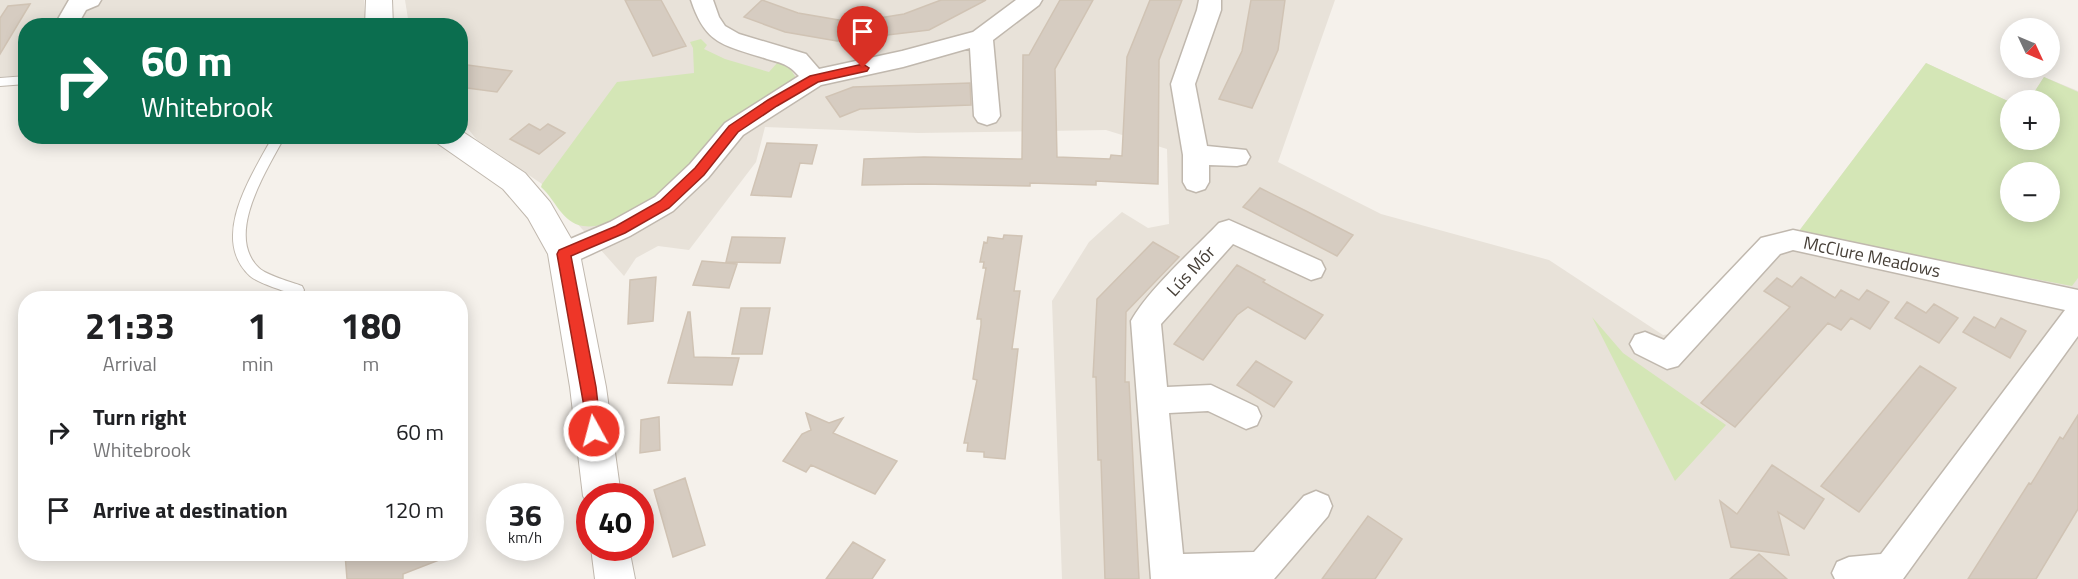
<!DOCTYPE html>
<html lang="en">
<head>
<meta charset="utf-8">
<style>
	:root { --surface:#fff; --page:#f2f2f2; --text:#202124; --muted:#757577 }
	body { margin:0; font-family:"Titillium Web",sans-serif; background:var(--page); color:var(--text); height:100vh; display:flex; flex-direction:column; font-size:22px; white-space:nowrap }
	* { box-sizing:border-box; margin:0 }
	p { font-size:20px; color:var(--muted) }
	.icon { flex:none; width:33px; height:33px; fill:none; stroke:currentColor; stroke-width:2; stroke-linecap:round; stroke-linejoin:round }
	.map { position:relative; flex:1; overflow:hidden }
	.panel { position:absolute; left:18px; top:291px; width:450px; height:270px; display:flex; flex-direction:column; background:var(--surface); border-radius:24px; box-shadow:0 3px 15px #0003 }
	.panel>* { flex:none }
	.hud { position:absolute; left:18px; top:18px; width:450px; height:126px; border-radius:24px; box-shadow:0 3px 15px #0003; background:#0b6e4f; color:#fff; overflow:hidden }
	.needle { width:39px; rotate:134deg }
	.tools { position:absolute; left:2000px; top:18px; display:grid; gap:12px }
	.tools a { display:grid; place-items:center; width:60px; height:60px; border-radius:50%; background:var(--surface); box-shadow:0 3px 15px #0003; font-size:30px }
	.speed { position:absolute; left:486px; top:483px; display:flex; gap:12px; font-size:30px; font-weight:700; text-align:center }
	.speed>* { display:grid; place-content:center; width:78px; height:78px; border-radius:50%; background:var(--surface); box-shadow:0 3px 15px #0003; line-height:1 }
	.speed small { font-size:15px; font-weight:400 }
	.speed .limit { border:9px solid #d22; background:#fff; color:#111 }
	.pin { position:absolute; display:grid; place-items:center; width:51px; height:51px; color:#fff; margin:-62px -26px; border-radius:50% 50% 50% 0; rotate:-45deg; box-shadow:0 0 6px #0007 }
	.pin .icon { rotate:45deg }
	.me { position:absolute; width:66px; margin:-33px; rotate:353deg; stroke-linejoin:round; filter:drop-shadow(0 0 4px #0008) }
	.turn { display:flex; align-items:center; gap:21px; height:126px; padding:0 24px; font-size:27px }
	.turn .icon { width:78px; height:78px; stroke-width:2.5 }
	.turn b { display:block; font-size:42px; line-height:51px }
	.eta { display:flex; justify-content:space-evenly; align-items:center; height:102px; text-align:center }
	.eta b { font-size:36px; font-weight:700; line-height:42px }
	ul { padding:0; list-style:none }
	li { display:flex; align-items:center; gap:18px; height:78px; padding:0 24px }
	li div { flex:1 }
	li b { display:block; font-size:22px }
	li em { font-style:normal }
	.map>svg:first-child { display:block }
	.residential { fill:#e8e2d9; fill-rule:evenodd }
	.green { fill:#d4e6b6; fill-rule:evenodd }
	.building { fill:#d6ccc1; stroke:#d0c3b4; stroke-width:1.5 }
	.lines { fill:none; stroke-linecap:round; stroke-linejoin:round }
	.service-casing { stroke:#c0b8ae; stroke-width:2 }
	.minor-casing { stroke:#c0b8ae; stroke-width:3 }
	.tertiary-casing { stroke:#c0b8ae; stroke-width:2 }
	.service { fill:#fff; fill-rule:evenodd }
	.minor { fill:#fff; fill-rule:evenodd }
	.tertiary { fill:#fff; fill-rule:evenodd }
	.route { fill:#ee3628; stroke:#9b231a; stroke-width:1.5 }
	.labels { text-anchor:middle; stroke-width:4.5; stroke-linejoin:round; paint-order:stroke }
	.street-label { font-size:18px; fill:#484139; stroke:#fff }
</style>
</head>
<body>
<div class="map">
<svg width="2078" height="579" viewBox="0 0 2078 579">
	<rect width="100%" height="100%" fill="#f5f1eb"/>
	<path class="residential" d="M0,0H364L366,25L26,26L25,75L0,77Z
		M405,0H1335L1278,162L1381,214L1549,260L1663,335L1670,334L1796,235L1926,63L2010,102V140H2049V100H2029L2044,77L2078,91V579H1062L1052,301L1089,242L1122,212L1148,228L1169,224L1167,149L1106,130L918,133L765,127L756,162L689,250L658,246L636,258L624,276L542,184L477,140L461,120L460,26L409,25ZM2010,172H2049V212H2010Z"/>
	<path class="green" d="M701,39L707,45L704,49L725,59L769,72L778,62L788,65L796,78C755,114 634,235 583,226C562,223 555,199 541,187L542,184L617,82L694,73L693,48L690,42Z
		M1926,63L2010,102V140H2049V100H2029L2044,77L2078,92V278L2072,286L1796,235ZM2010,172H2049V212H2010Z
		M1592,317L1623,353L1726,425L1675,481Z"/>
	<path class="building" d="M625,0H661L686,46L653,56Z
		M762,0L798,13L839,20L873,19L904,14L941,0H986L929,30L837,41L785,32L744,17Z
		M1060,0H1093L1055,69L1057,157L1110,159L1111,155L1122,156L1127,57L1150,0H1182L1159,60L1158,184L1096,181V185L1030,183V186L921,184L862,185L864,159L924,157L1022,159L1023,55H1029Z
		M1251,0H1285L1278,50L1252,108L1219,99L1242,51Z
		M30,4L0,54V18L8,6Z
		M460,64L512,71L497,92L460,87Z
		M970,83L971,105L860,109L840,117L826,97L853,87Z
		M529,124L540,130L548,124L565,133L539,154L510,139Z
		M767,143L817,145L812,164L800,163L791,197L751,195Z
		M1260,188L1306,211L1353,235L1337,256L1243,207Z
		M1004,235L1022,236L1014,291H1020L1012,349H1018L1005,459L984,457V452L967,451L968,443H964L977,380L973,379L981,325V319H977L986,268H983L984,262H980L984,242L987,243L988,237L1003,239Z
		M732,237L785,238L780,263L726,262Z
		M1153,242L1179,257L1126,312L1125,382H1129L1139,579H1105L1101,460H1098L1096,377H1093L1097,299Z
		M702,261L737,264L729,288L693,285Z
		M1237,265L1265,280L1263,282L1323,315L1305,339L1248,307L1237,315L1203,360L1174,344Z
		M656,277L653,321L628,324L630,280Z
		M1801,277L1835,298L1841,290L1859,300L1867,290L1889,302L1870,329L1851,318L1841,330L1828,323L1735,427L1701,403L1790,307L1764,291L1777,278L1792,287Z
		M1907,302L1926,313L1934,304L1958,318L1939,343L1895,318Z
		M741,308H770L762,354H732Z
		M688,312H690L694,357L739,358L732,385L668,383Z
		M1974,317L1995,328L2001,318L2026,331L2010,358L1963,332Z
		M1256,361L1292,382L1274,407L1237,385Z
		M1920,366L1956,388L1859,512L1821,486Z
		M806,413L829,423L843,418L833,433L897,461L875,494L811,465L806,472L783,461L802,434L811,430Z
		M2078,415V509L2036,579H1968L2029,483L2031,484L2060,437L2063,439Z
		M659,417L660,450L640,453L641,420Z
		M1772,465L1824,499L1804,529L1778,512L1789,555L1731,547L1720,501L1737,514Z
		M685,478L705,545L673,557L654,490Z
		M1368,516L1402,539L1375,579H1322Z
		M853,542L885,560L872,579H826Z
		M345,554H451L452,555L403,574V579H347Z
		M1759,554L1787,579H1730Z"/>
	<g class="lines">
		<g class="service-casing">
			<path id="service" d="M26,76V84L0,86V78Z
				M273,136H285C267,170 224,235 259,268C266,275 291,282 302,286L304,290L302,294L297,295C286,292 258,283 250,276C209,238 252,175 273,136Z"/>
		</g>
		<g class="minor-casing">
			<path id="minor" d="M69,0H101L98,5L86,10L77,26H54Z
				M691,0H713L719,17L725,26L739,34L806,54L819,69L902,51L973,32L1016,0H1042L1039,5L993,40L1000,116L996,122L987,125L978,122L974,116L970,48L903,67L821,85L743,135L708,178L673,211L630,236L574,262L564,265L554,262L550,254L554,246L610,222L655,197L690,164L725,123L799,76C788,64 782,63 767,59C725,45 706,46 691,0Z
				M1199,0H1221V10L1195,84L1207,146L1246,150L1250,157L1246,164L1237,166L1209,165V182L1205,189L1196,192L1187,189L1183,182V155L1171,84L1197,10Z
				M1229,220L1321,261L1325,269L1321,277L1311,280L1233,244L1161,324L1167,387L1211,385L1257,407L1261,416L1257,425L1246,429L1208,411L1169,413L1183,554L1254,552L1304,496L1316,491L1328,496L1332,506L1328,516L1274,579H1151L1131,321C1148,290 1194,249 1219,223Z
				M1793,230L2078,290V336L1903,579H1835L1832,573L1837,562L1849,557L1881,554L2065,310L1793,250L1780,254L1678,366L1667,369L1635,353L1630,344L1635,335L1645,332L1664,340L1761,238Z"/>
		</g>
		<g class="tertiary-casing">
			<path id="tertiary" d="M366,0H392L393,26H365Z
				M460,130L525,173L550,202L580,254L606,387L621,496H590V508L583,496L570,387L548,254L528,218L503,189L437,143L433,136H460Z
				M591,548H629L635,579H595Z"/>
		</g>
		<use href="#service" class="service"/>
		<use href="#minor" class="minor"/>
		<use href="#tertiary" class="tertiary"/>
	</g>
	<path class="route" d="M863,64L869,68L867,71L818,82L777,106L738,132L704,175L669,208L625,233L571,256L596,387L601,431L599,435L594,437L589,435L557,254L559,250L616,226L660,201L695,168L729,126L768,100L810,76Z"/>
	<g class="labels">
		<g class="street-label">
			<text transform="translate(1872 257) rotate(12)" y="6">McClure Meadows</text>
			<text transform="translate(1191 271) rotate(-47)" y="6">Lús Mór</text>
		</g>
	</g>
</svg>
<div class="tools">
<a><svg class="needle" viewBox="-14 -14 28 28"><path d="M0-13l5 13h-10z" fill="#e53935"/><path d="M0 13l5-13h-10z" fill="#757577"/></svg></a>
<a>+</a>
<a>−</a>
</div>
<div class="speed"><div>36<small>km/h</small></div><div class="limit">40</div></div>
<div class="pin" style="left:863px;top:68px;background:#d93025"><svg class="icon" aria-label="arrive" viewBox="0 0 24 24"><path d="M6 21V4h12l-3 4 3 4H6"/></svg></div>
<svg class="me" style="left:594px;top:431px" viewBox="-20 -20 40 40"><circle r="17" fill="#ee3628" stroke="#fff" stroke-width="3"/><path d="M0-11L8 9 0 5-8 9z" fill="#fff"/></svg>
<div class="hud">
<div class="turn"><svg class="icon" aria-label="right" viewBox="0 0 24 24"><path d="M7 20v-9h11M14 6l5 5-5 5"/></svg><div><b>60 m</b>Whitebrook</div></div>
</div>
<section class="panel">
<div class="eta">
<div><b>21:33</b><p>Arrival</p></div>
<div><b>1</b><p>min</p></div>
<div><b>180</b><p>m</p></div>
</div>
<ul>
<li><svg class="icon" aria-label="right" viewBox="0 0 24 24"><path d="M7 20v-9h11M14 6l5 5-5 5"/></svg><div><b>Turn right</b><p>Whitebrook</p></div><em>60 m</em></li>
<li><svg class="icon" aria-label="arrive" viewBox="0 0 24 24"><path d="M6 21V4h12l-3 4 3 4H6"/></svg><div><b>Arrive at destination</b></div><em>120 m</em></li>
</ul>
</section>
</div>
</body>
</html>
